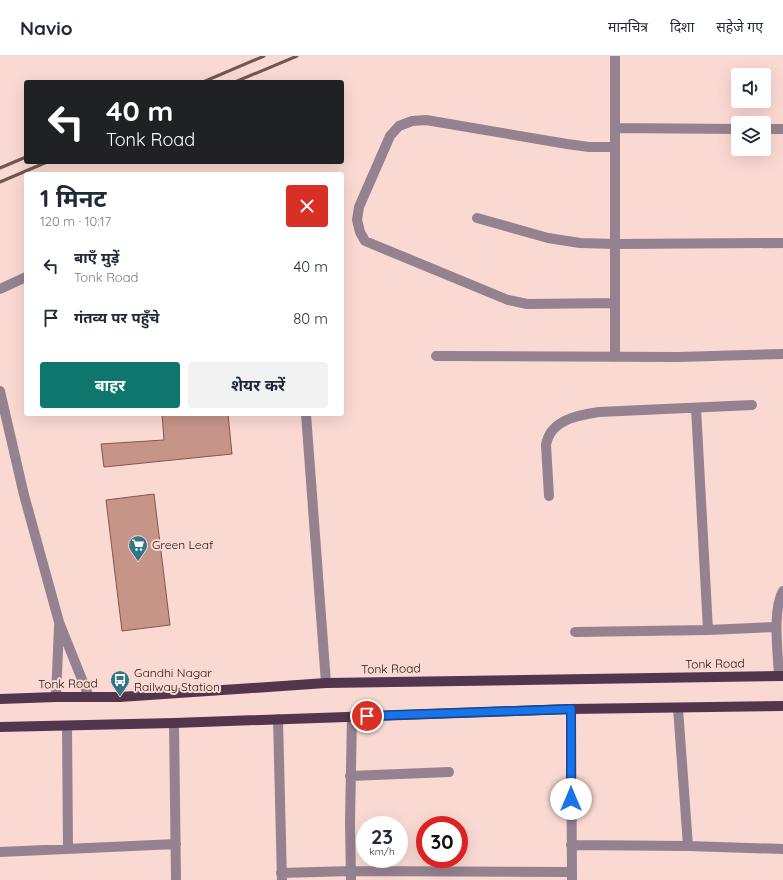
<!DOCTYPE html>
<html lang="hi">
<head>
<meta charset="utf-8">
<style>
	:root { --surface:#fff; --page:#f2f2f3; --text:#1f2937; --muted:#747a83; --line:#e0e1e3; --accent:#0f766e }
	body { margin:0; font-family:Quicksand,"Noto Sans Devanagari",sans-serif; background:var(--page); color:var(--text); height:100vh; display:flex; flex-direction:column; font-size:15px; white-space:nowrap }
	* { box-sizing:border-box; margin:0 }
	p { font-size:13px; color:var(--muted) }
	.icon { flex:none; width:22px; height:22px; fill:none; stroke:currentColor; stroke-width:2; stroke-linecap:round; stroke-linejoin:round }
	.map { position:relative; flex:1; overflow:hidden }
	.panel { position:absolute; left:24px; top:116px; width:320px; height:244px; display:flex; flex-direction:column; background:var(--surface); border-radius:4px; box-shadow:0 4px 16px #0002 }
	.panel>* { flex:none }
	.guide { position:absolute; left:24px; top:24px; width:320px; height:84px; border-radius:4px; box-shadow:0 4px 16px #0002; background:#202124; color:#fff; overflow:hidden }
	.controls { position:absolute; left:731px; top:12px; display:grid; gap:8px }
	.controls a { display:grid; place-items:center; width:40px; height:40px; border-radius:4px; background:var(--surface); box-shadow:0 4px 16px #0002; font-size:20px }
	.speed { position:absolute; left:356px; top:760px; display:flex; gap:8px; font-size:20px; font-weight:700; text-align:center }
	.speed>* { display:grid; place-content:center; width:52px; height:52px; border-radius:50%; background:var(--surface); box-shadow:0 4px 16px #0002; line-height:1 }
	.speed small { font-size:10px; font-weight:400 }
	.speed .limit { border:6px solid #d22; background:#fff; color:#111 }
	.pin { position:absolute; display:grid; place-items:center; width:34px; height:34px; color:#fff; margin:-17px; border:2px solid #fff; border-radius:50%; box-shadow:0 1px 4px #0007 }
	.me { position:absolute; width:44px; margin:-22px; rotate:0deg; stroke-linejoin:round; filter:drop-shadow(0 0 3px #0008) }
	.turn { display:flex; align-items:center; gap:14px; height:84px; padding:0 16px; font-size:18px }
	.turn .icon { width:52px; height:52px; stroke-width:2.5 }
	.turn b { display:block; font-size:28px; line-height:34px }
	.round { display:grid; place-items:center; flex:none; width:42px; height:42px; border-radius:4px; background:var(--page) }
	.headline { display:flex; align-items:center; justify-content:space-between; height:68px; padding:0 16px }
	h1 { font-size:24px; font-weight:700; line-height:30px }
	.action { display:flex; gap:8px; margin-top:auto; padding:8px 16px }
	.action a { flex:1; height:46px; border-radius:4px; background:var(--accent); color:#fff; font-size:16px; font-weight:700; line-height:46px; text-align:center }
	.action a+a { background:var(--page); color:var(--text) }
	ul { padding:0; list-style:none }
	li { display:flex; align-items:center; gap:12px; height:52px; padding:0 16px }
	li div { flex:1 }
	li b { display:block; font-size:15px }
	li em { font-style:normal }
	header { display:flex; align-items:center; gap:24px; box-sizing:border-box; height:56px; padding:0 20px; background:var(--surface); border-bottom:1px solid var(--line) }
	header strong { font-size:19px }
	nav { display:flex; gap:22px; margin-inline-start:auto; font-size:14px }
	.map>svg:first-child { display:block }
	.building { fill:#c79488; stroke:#84564c }
	.lines { fill:none; stroke-linecap:round; stroke-linejoin:round }
	.minor { stroke:#948290; stroke-width:10 }
	.major { stroke:#53364d; stroke-width:10 }
	.rail { stroke:#6f5752; stroke-width:3 }
	.route-casing { stroke:#114b97; stroke-width:10 }
	.route { stroke:#1a73e8; stroke-width:7 }
	.labels { text-anchor:middle; stroke-width:4; stroke-linejoin:round; paint-order:stroke }
	.poi-label { font-size:12px; fill:#25120e; stroke:#fad9d2; text-anchor:start }
	.street-label { font-size:12px; fill:#25120e; stroke:#fad9d2 }
</style>
</head>
<body>
<header>
<strong>Navio</strong>
<nav><a>मानचित्र</a><a>दिशा</a><a>सहेजे गए</a></nav>
</header>
<div class="map">
<svg width="783" height="824" viewBox="0 0 783 824">
	<rect width="100%" height="100%" fill="#fad9d2"/>
	<path class="building" d="M162,358H228L232,398L104,411L101,388L164,384Z
		M154,438L170,569L122,575L106,444Z"/>
	<g class="lines">
		<path class="minor" d="M615,0V301
			M615,72L738,73
			M764,73H783
			M477,162L548,182L580,187L615,188L783,187
			M0,233L26,221
			M615,247L527,248L508,244L365,185L360,176L357,164L359,151L390,80L399,70L412,65L426,64L567,88L589,91H615
			M436,300L678,301L783,298
			M0,335L24,439L59,566L89,641
			M696,352L708,574
			M306,358L326,627
			M549,440L546,389C550,364 578,359 599,356L752,349
			M575,576L708,574L776,571
			M779,620C778,598 772,554 783,535
			M56,641L59,570
			M678,652L688,790L783,793
			M571,653L572,824
			M278,663L282,824
			M174,667L176,824
			M67,670L68,793
			M350,720L449,716
			M571,789L688,790
			M0,796L176,788
			M281,817L351,815L571,816
			M351,824L350,766L352,660"/>
		<path class="major" d="M0,643L56,641H120L326,627L783,620
			M0,671L174,667L571,653L783,650"/>
		<path class="rail" d="M203,26L264,0
			M235,26L297,0
			M0,112L26,101
			M0,126L47,106"/>
	</g>
	<g class="lines">
		<g class="route-casing">
			<path id="route" d="M367,660L571,653V743"/>
		</g>
		<use href="#route" class="route"/>
	</g>
	<defs>
		<g id="supermarket-pin" transform="scale(1)"><path d="M0 17L-7.5 6A9.5 9.5 0 1 1 7.5 6Z" fill="#327786" stroke="#fad9d2"/><path d="M-6-5.5h2.5l.6 2H6L4.5 2H-2.5L-4.4-4H-6ZM-1.5 3.2a1.3 1.3 0 1 0 .1 0ZM3 3.2a1.3 1.3 0 1 0 .1 0Z" fill="#fff"/></g>
		<g id="bus-pin" transform="scale(1)"><path d="M0 17L-7.5 6A9.5 9.5 0 1 1 7.5 6Z" fill="#327786" stroke="#fad9d2"/><path d="M-5-6H5V4H4V6H2V4H-2V6H-4V4H-5ZM-3.5-4V0h7V-4ZM-3.5 1.2v1.5H-2V1.2ZM2 1.2v1.5H3.5V1.2Z" fill="#fff"/></g>
	</defs>
	<g fill-rule="evenodd">
		<use href="#supermarket-pin" x="138" y="489"/>
		<use href="#bus-pin" x="120" y="624"/>
	</g>
	<g class="labels">
		<g class="poi-label">
			<text x="152" y="493">Green Leaf</text>
			<text x="134" y="621">Gandhi Nagar<tspan x="134" dy="14">Railway Station</tspan></text>
		</g>
		<g class="street-label">
			<text transform="translate(715 608) rotate(-1)" y="4">Tonk Road</text>
			<text transform="translate(391 613) rotate(-1)" y="4">Tonk Road</text>
			<text transform="translate(68 628) rotate(-1)" y="4">Tonk Road</text>
		</g>
	</g>
</svg>
<div class="controls">
<a><svg class="icon" aria-label="sound" viewBox="0 0 24 24"><path d="M4 9h4l5-4v14l-5-4H4zM17 9q2 3 0 6"/></svg></a>
<a><svg class="icon" aria-label="layers" viewBox="0 0 24 24"><path d="M12 4l9 5-9 5-9-5zM3 14l9 5 9-5"/></svg></a>
</div>
<div class="speed"><div>23<small>km/h</small></div><div class="limit">30</div></div>
<div class="pin" style="left:367px;top:660px;background:#d93025"><svg class="icon" aria-label="arrive" viewBox="0 0 24 24"><path d="M6 21V4h12l-3 4 3 4H6"/></svg></div>
<svg class="me" style="left:571px;top:743px" viewBox="-20 -20 40 40"><circle r="19" fill="#fff"/><path d="M0-13L10 11 0 6-10 11z" fill="#1a73e8"/></svg>
<div class="guide">
<div class="turn"><svg class="icon" aria-label="left" viewBox="0 0 24 24"><path d="M17 20v-9H6M10 6l-5 5 5 5"/></svg><div><b>40 m</b>Tonk Road</div></div>
</div>
<section class="panel">
<div class="headline"><div><h1>1 मिनट</h1><p>120 m · 10:17</p></div><a class="round" style="background:#d93025;color:#fff"><svg class="icon" aria-label="close" viewBox="0 0 24 24"><path d="M6 6l12 12M18 6L6 18"/></svg></a></div>
<ul>
<li><svg class="icon" aria-label="left" viewBox="0 0 24 24"><path d="M17 20v-9H6M10 6l-5 5 5 5"/></svg><div><b>बाएँ मुड़ें</b><p>Tonk Road</p></div><em>40 m</em></li>
<li><svg class="icon" aria-label="arrive" viewBox="0 0 24 24"><path d="M6 21V4h12l-3 4 3 4H6"/></svg><div><b>गंतव्य पर पहुँचे</b></div><em>80 m</em></li>
</ul>
<div class="action"><a>बाहर</a><a>शेयर करें</a></div>
</section>
</div>
</body>
</html>
